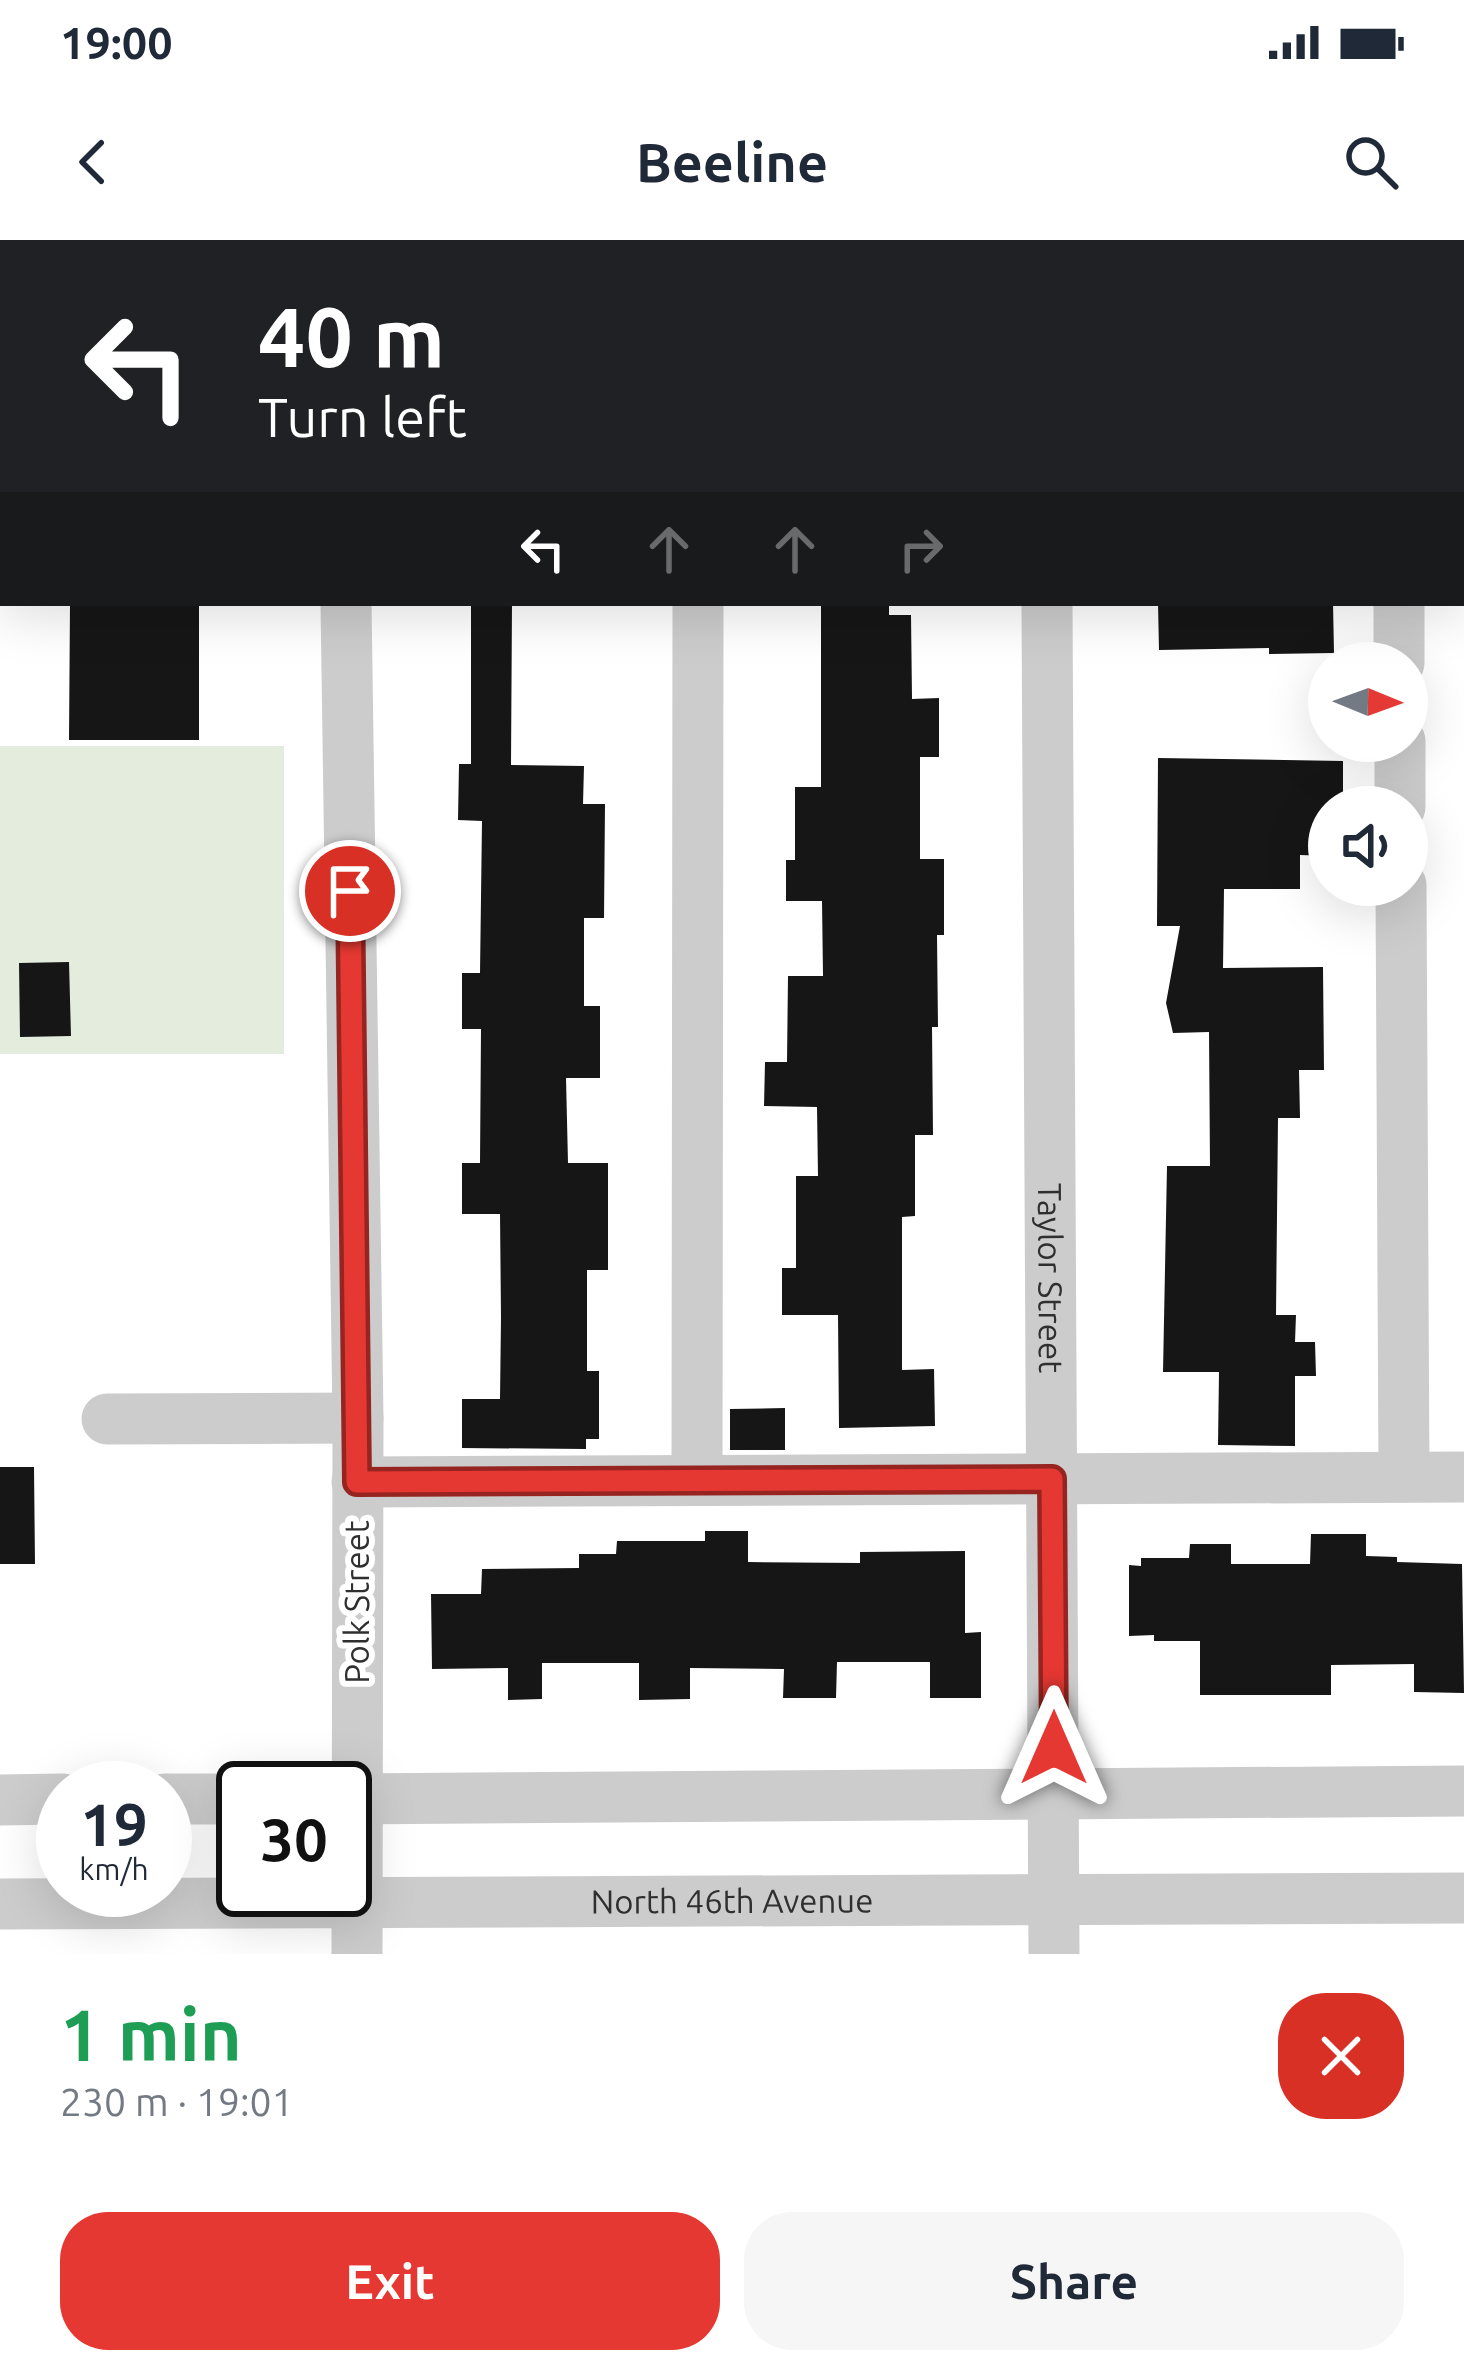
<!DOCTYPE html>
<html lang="en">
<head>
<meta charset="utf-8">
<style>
	:root { --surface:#fff; --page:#f6f6f7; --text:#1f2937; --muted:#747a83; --accent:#e63832 }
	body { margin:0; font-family:Ubuntu,sans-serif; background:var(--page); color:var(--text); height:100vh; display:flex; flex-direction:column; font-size:45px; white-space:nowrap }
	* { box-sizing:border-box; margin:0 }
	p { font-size:39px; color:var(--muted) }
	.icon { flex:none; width:66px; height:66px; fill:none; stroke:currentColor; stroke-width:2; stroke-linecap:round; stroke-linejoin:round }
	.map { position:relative; height:1714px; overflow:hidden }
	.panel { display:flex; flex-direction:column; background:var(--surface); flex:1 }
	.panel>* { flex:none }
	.guide { position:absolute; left:0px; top:0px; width:1464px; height:366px; box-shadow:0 12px 48px #0002; background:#202124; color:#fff; overflow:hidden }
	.needle { width:78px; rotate:91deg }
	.controls { position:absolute; left:1308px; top:402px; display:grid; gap:24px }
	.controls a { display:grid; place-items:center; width:120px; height:120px; border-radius:50%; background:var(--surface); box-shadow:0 12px 48px #0002; font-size:60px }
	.speed { position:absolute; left:36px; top:1521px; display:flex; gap:24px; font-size:60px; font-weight:700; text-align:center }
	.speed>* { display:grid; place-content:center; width:156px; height:156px; border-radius:50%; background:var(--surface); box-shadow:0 12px 48px #0002; line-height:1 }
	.speed small { font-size:30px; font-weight:400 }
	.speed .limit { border:6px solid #111; border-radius:18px; background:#fff; color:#111 }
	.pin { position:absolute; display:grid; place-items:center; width:102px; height:102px; color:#fff; margin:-51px; border:6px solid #fff; border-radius:50%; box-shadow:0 3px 12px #0007 }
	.me { position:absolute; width:132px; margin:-66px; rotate:0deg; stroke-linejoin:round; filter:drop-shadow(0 0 9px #0008) }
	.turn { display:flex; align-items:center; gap:42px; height:252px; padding:0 60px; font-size:54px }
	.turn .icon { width:156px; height:156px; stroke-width:2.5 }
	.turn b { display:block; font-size:84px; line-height:102px }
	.lanes { display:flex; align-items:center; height:114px; padding:0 60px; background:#0003; justify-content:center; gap:60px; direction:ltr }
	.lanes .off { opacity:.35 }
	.round { display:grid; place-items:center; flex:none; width:126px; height:126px; border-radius:48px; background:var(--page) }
	.overview { display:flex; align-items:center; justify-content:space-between; height:204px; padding:0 60px }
	h1 { font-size:72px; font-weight:700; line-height:90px; color:#1e9e55 }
	.primary-button { display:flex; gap:24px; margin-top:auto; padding:24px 60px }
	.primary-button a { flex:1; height:138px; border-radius:48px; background:var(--accent); color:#fff; font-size:48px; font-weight:700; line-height:138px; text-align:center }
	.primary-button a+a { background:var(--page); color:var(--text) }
	.status { display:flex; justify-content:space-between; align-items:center; height:84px; padding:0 60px; background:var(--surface); direction:ltr }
	.status svg { height:33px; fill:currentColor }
	header { display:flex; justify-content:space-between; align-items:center; height:156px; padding:0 60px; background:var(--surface); font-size:54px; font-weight:700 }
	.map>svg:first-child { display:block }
	.green { fill:#e4eddd }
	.building { fill:#161616 }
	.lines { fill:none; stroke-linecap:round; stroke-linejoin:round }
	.minor { stroke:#ccc; stroke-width:51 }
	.route-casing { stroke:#962420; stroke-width:30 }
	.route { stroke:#e63832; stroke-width:21 }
	.labels { text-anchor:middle; stroke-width:12; stroke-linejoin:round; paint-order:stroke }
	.street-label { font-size:33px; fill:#2f2f2f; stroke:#fff }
</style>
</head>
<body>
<div class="status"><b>19:00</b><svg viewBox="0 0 49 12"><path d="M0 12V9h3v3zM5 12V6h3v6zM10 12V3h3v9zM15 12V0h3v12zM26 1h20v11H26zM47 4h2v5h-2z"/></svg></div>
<header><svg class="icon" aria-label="back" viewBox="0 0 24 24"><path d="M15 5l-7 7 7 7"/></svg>Beeline<svg class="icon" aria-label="search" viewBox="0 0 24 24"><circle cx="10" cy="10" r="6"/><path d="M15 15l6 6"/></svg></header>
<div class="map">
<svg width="1464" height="1714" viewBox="0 0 1464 1714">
	<rect width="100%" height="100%" fill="#fff"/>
	<path class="green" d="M0,506H284V814H0Z"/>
	<path class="building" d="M70,363H199V500H69Z
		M471,363H512L511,525L584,526L583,564H605L604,678H584V766H600V838H566L568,923H608V1030H587V1131H599V1199H586V1209L462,1208V1159H500L501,1077L500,974H462V923H480L481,789H462V733H480L482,581L458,580L459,524H471Z
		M821,363H889V375H911L912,459L939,458V517H920V619H944V695H937L938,787H932L933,895H915V976L902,977V1130L934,1129L935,1186L839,1188L838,1075H782V1028H796V936H818L817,867L764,866L765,822H787L788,736H823L822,661H786V620H795V547H821Z
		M1158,363H1333L1334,413L1269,414V408L1159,410Z
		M1158,518L1343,521V567H1329V616L1300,615V649H1224L1223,728L1323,727L1324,830H1299L1300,878H1278L1276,1075H1296L1295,1102H1315L1316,1136H1295V1206L1218,1205L1219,1132H1163L1167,926H1210L1209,792L1173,793L1166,763L1180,686H1157Z
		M69,722L71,796L20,797L19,723Z
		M785,1168V1210H730V1169Z
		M0,1227H34L35,1324H0Z
		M705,1291H748V1322L860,1323V1312L965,1311V1393L981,1392V1458H930V1422H837L836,1458H783L784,1429L690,1428V1459L639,1460V1423H542V1459L508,1460V1428L432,1429L431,1354H481L482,1329L579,1328V1314H616L617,1301H705Z
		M1311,1294H1366V1316L1397,1317V1322L1462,1324L1464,1453L1414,1452V1424L1331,1425V1455H1200V1401H1154V1395L1129,1396V1325L1141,1326V1318H1189L1190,1304H1231V1324H1310Z"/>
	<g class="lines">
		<g class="minor">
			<path d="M346,0V3"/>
			<path d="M697,0V3"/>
			<path d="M1046,0V3"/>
			<path d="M1397,0V3"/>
			<path d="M1461,213H1464"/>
			<path d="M0,228H3"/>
			<path d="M346,363L358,1178L357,1714"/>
			<path id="s1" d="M1047,363L1054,1714"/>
			<path d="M1399,363V423"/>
			<path d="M1400,501V567"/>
			<path d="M1401,645L1404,1237"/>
			<path d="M107,1179L358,1178"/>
			<path d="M697,1240L698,363"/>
			<path d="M357,1242L1464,1237"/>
			<path d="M165,1559H243"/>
			<path d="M345,1559L1464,1551"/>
			<path d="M0,1560L63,1559"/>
			<path id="s2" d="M0,1664L1464,1658"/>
		</g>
	</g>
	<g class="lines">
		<g class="route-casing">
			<path id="route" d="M350,651L357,1242L1052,1239L1054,1508"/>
		</g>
		<use href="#route" class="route"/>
	</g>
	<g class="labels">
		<g class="street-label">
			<text dy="12" stroke="none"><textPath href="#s1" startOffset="675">Taylor Street</textPath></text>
			<text transform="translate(357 1362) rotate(-90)" y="12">Polk Street</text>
			<text dy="12" stroke="none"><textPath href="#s2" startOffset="732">North 46th Avenue</textPath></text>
		</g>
	</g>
</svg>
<div class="controls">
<a><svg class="needle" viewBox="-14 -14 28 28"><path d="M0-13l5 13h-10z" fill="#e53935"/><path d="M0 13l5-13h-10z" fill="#747a83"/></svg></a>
<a><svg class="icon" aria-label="sound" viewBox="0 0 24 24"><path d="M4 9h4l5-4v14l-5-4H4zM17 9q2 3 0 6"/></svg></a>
</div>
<div class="speed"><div>19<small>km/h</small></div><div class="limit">30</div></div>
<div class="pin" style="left:350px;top:651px;background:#d93025"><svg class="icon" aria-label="arrive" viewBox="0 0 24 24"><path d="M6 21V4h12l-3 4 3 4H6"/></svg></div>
<svg class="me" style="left:1054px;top:1508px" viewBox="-20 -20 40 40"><path d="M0-17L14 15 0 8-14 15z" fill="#e63832" stroke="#fff" stroke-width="4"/></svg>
<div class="guide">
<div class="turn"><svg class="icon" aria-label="left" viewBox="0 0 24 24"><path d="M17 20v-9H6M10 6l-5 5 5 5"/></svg><div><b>40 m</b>Turn left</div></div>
<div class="lanes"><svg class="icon" aria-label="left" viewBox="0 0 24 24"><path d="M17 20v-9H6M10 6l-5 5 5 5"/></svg><svg class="icon off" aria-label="ahead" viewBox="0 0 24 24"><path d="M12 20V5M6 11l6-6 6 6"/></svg><svg class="icon off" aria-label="ahead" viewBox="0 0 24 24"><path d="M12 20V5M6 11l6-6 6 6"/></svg><svg class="icon off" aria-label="right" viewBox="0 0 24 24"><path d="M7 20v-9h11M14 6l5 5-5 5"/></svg></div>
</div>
</div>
<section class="panel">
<div class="overview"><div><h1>1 min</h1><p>230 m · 19:01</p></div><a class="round" style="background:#d93025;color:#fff"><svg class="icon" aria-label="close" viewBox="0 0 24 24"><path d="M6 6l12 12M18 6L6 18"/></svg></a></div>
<div class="primary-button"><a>Exit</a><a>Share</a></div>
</section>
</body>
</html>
